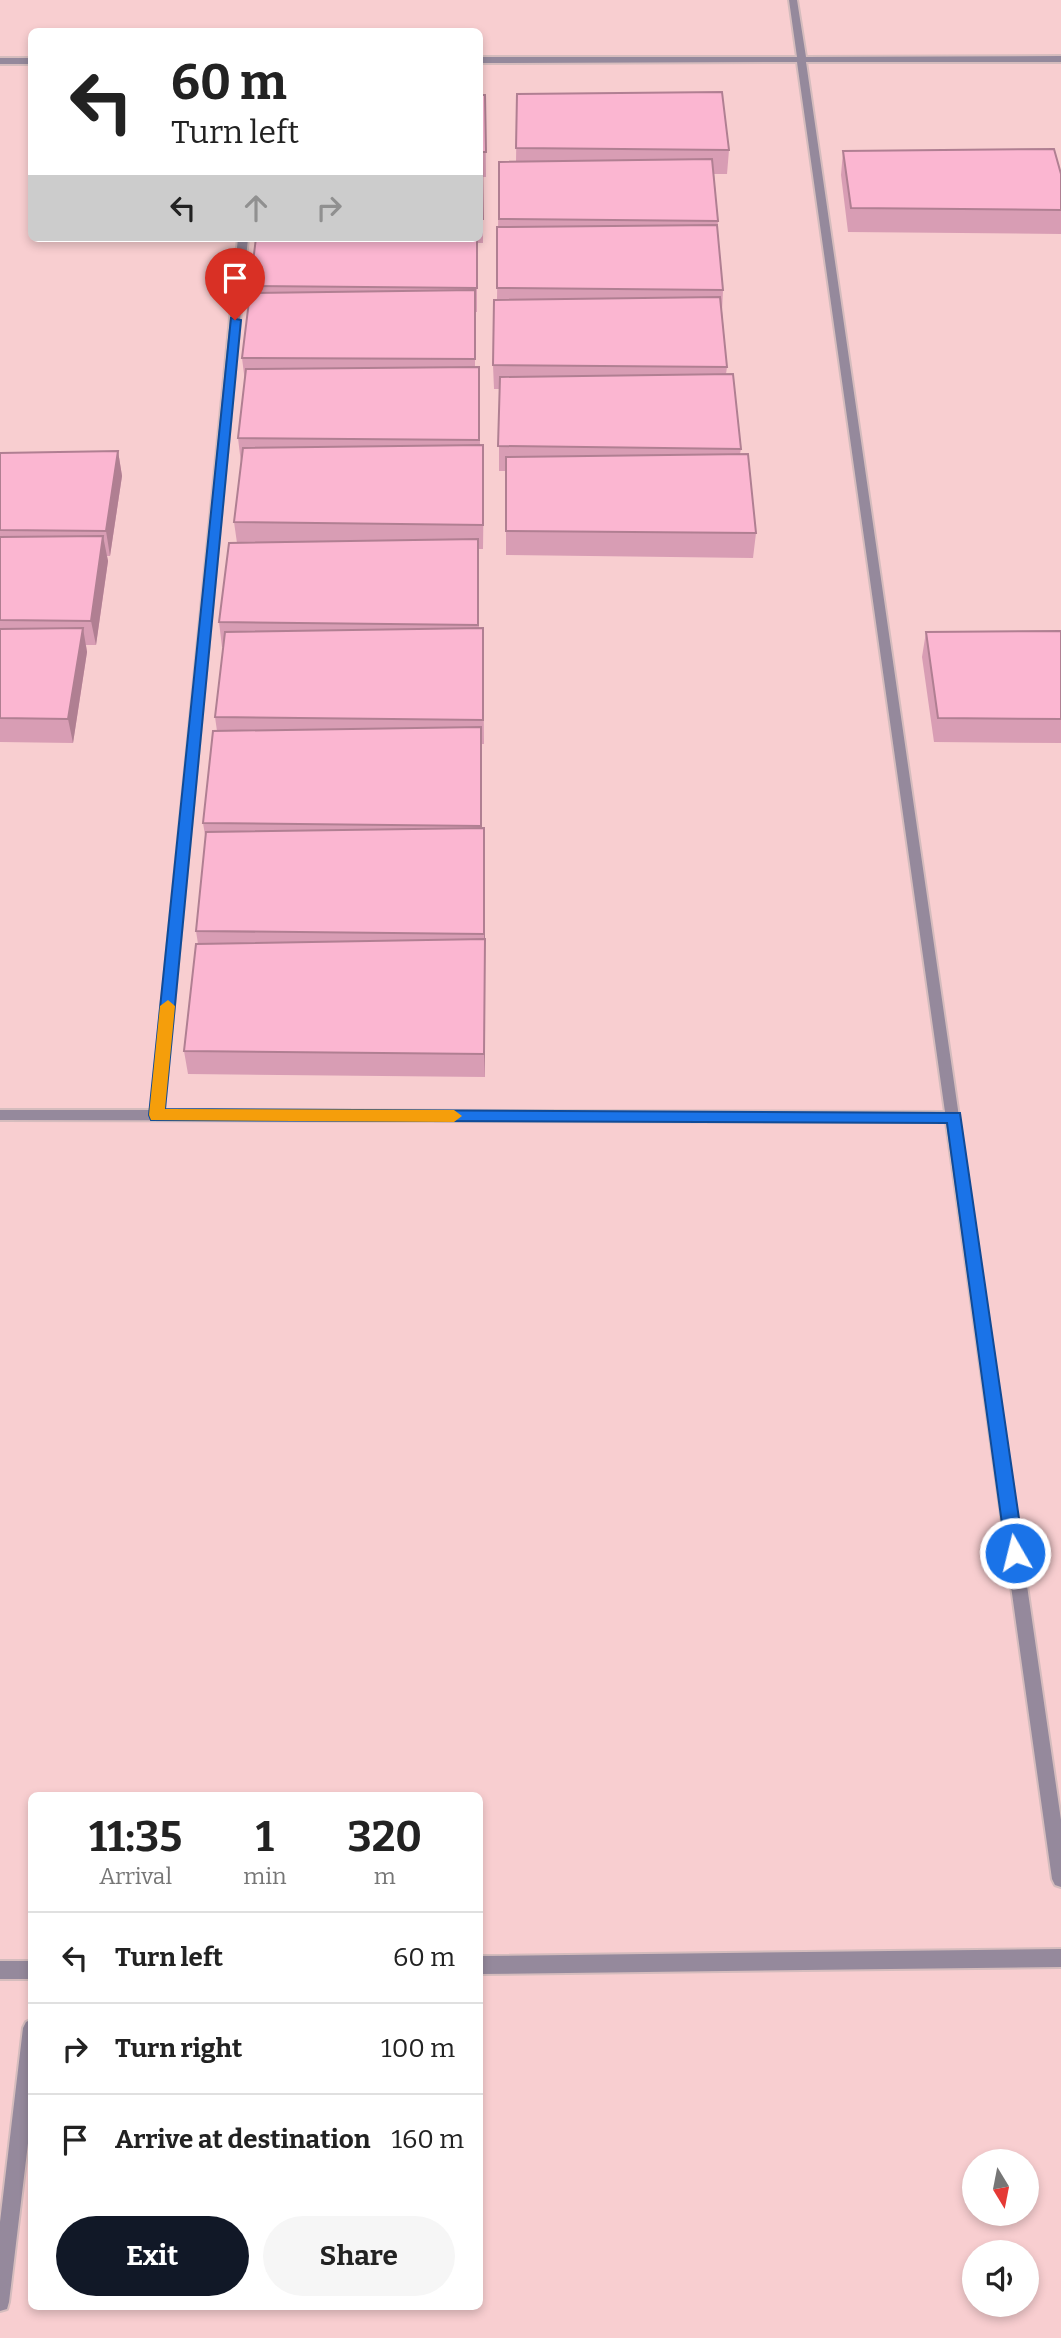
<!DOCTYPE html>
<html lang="en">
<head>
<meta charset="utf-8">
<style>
	:root { --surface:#fff; --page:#f6f6f6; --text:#222; --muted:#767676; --line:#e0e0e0; --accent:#111827 }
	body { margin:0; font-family:Bitter,serif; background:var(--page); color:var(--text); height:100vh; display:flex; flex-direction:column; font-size:26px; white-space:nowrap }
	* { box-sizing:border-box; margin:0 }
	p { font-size:23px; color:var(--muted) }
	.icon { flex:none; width:38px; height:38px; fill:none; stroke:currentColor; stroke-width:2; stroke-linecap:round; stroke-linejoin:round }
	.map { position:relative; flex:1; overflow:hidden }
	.panel { position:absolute; left:28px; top:1792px; width:455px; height:518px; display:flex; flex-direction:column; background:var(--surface); border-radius:10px; box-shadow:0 4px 10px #0003 }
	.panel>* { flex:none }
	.top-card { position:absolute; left:28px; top:28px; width:455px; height:214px; border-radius:10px; box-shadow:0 4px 10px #0003; background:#fff; color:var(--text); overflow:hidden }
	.needle { width:46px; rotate:170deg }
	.fabs { position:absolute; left:962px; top:2149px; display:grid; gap:14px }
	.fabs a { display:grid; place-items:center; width:77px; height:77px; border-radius:50%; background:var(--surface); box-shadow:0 4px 10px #0003; font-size:35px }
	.pin { position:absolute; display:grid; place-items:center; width:60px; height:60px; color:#fff; margin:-72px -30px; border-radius:50% 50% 50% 0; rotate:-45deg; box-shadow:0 0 7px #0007 }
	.pin .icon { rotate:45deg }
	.me { position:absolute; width:77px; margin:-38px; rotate:352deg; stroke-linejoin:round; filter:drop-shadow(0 0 5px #0008) }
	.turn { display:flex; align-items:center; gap:24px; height:147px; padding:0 28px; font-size:32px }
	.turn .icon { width:91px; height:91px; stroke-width:2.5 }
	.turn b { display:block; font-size:49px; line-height:60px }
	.lanes { display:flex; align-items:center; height:66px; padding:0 28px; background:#0003; justify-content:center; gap:35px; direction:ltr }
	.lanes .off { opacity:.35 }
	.eta { display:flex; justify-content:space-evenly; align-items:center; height:119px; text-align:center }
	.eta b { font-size:42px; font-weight:700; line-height:49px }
	.primary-button { display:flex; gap:14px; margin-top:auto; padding:14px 28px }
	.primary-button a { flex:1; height:80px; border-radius:42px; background:var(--accent); color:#fff; font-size:28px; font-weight:700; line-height:80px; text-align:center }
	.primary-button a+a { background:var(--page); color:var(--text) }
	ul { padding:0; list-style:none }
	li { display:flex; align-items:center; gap:21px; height:91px; padding:0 28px; border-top:2px solid var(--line) }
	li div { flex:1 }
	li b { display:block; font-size:26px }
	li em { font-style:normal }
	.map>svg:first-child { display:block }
	.built { fill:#f8ced0; fill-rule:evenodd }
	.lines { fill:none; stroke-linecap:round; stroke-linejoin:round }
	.street-casing { stroke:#d5bcbd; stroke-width:4 }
	.street { fill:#95899c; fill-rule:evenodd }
	.wall { fill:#d89db4 }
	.shaded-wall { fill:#b07f92 }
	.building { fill:#fbb6d1; stroke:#b07f92; stroke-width:2 }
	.route { fill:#1a73e8; stroke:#114b97; stroke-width:2 }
	.slow { fill:#f59e0b }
</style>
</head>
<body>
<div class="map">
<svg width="1061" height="2338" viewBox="0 0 1061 2338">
	<rect width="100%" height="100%" fill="#f7dedf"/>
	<path class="built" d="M0,0H1061V2338H0ZM32,32H480V238H32ZM32,1796H480V2306H32ZM975,2161H1027V2214H975ZM975,2252H1027V2305H975Z"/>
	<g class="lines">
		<g class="street-casing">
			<path id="street" d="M789,0H797L806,57L1061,56V62H806L1061,1820V1887L1055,1885L1052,1879L946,1122L0,1120V1110H151L238,238H248L164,1110L945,1112L797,62L480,63V57H797Z
				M0,58H32V64H0Z
				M1061,1949V1967L480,1974V1956Z
				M0,1961H32V1979H0Z
				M32,2019V2110L9,2302L7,2309L0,2311V2222L23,2028L26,2022Z"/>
		</g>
		<use href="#street" class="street"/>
	</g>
	<path class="wall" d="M517,94L729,150L727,174H714L718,221L717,234L723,290L722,311L727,367L726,374L741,449L740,454L756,533L753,558L506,555V471H499V389H494L493,365L497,300L499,162H516Z
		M480,95H485L486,177H483V243H477V312H475V367H479L480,445H483L484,470L483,549H478L479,628H483L484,744H481V828H484L485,852V1077L188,1074L184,1051L198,944L196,931L206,841L203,823L217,731L215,717L223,647H222L219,622L237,543L234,522L241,463L238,438L245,382L242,358L251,293L250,286L256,238H480Z
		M843,151L1061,174V234L848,232L841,175Z
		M118,451L122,476L110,556H107L108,561L96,645H86L87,652L73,743L0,742V453Z
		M1061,631V743L934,742L922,657L926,632Z"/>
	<path class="shaded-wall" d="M118,451L122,476L110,556L106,531Z
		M103,536L108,561L96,645L91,621Z
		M83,628L87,652L73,743L68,719Z
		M484,828L485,852V1077L484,1054Z"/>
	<path class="building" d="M722,92L729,150L516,148L517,94Z
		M480,95H485L486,152H480Z
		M1054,149L1061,174V210L851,208L843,151Z
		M480,157H482L483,219H480Z
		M712,159L718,221L499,219V162Z
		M717,225L723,290L497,288V227Z
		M256,238H477V288L250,286Z
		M475,290V359L242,358L250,293Z
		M720,297L727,367L493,365L494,300Z
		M479,367V440L238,438L246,369Z
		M733,374L741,449L498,446L500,377Z
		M483,445V525L234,522L243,448Z
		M118,451L106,531L0,530V453Z
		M748,454L756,533L506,531V457Z
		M103,536L91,621L0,620V537Z
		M478,539V625L219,622L229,543Z
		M83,628L68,719L0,718V629Z
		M483,628V720L215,717L225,632Z
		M1061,631V719L938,718L926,632Z
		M481,727V826L203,823L213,731Z
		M484,828V934L196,931L206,832Z
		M485,939L484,1054L184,1051L196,944Z"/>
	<path class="route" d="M231,318L241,320L165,1109L960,1113L1024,1553L1021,1558L1015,1561L1009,1558L1006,1553L947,1123L151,1120L149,1115Z"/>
	<path class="slow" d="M168,1000L175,1006L165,1109L454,1110L462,1116L454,1122L151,1120L149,1115L160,1006Z"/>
</svg>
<div class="fabs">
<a><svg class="needle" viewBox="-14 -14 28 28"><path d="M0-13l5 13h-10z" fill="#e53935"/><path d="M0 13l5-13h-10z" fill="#767676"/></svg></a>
<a><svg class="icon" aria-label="sound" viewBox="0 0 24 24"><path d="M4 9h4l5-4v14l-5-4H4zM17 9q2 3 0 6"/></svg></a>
</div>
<div class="pin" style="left:235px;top:320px;background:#d93025"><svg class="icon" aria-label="arrive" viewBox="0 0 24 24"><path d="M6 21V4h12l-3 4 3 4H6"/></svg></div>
<svg class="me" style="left:1015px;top:1553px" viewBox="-20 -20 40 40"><circle r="17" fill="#1a73e8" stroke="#fff" stroke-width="3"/><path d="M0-11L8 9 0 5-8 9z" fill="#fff"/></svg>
<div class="top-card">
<div class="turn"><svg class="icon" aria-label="left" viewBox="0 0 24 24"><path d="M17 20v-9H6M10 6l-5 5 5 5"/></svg><div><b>60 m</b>Turn left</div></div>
<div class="lanes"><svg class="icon" aria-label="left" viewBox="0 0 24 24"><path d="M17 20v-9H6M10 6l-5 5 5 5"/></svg><svg class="icon off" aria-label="ahead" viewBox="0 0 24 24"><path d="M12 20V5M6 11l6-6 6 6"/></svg><svg class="icon off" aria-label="right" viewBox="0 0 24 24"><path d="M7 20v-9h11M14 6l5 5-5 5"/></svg></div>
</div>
<section class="panel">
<div class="eta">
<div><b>11:35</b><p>Arrival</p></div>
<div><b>1</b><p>min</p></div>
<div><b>320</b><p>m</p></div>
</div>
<ul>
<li><svg class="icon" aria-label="left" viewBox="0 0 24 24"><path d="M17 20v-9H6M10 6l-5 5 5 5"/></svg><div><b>Turn left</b></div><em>60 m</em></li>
<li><svg class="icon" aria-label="right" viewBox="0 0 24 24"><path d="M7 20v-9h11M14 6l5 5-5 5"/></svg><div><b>Turn right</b></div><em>100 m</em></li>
<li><svg class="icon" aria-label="arrive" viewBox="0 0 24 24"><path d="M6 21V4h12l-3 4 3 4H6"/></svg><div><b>Arrive at destination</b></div><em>160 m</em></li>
</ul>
<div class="primary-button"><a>Exit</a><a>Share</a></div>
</section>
</div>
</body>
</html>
